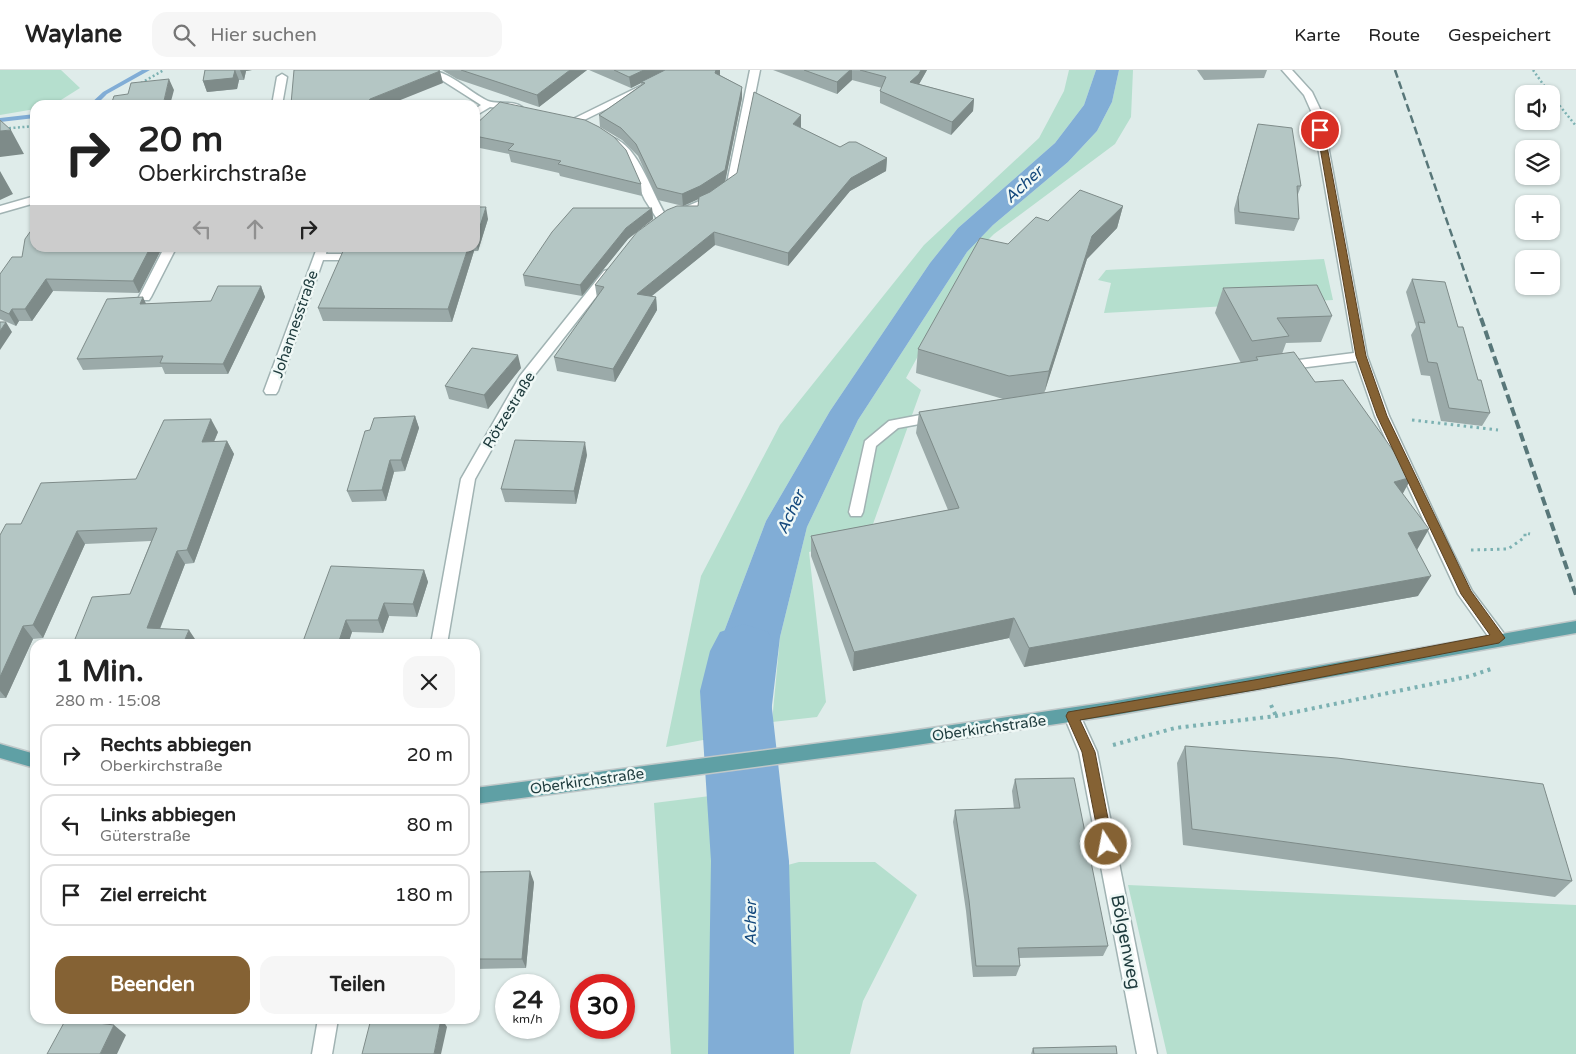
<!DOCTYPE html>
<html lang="de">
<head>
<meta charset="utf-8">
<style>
	:root { --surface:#fff; --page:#f6f6f6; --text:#222; --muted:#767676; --line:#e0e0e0; --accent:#856234 }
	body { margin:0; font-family:"Varela Round",sans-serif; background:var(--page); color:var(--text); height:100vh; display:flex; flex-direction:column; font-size:19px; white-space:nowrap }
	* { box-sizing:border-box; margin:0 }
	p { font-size:16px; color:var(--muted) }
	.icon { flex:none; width:28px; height:28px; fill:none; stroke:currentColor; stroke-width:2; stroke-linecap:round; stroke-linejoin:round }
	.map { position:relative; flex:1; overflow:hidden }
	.drawer { position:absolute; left:30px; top:569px; width:450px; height:385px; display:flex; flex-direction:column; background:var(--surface); border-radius:15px; box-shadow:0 1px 4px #0004 }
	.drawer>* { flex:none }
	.banner { position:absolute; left:30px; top:30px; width:450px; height:152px; border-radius:15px; box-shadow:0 1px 4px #0004; background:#fff; color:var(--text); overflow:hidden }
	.tools { position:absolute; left:1515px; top:15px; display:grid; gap:10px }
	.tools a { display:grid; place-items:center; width:45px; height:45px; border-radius:10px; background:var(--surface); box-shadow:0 1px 4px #0004; font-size:25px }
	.speed { position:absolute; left:495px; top:904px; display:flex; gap:10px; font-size:25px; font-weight:700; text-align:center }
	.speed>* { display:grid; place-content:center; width:65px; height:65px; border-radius:50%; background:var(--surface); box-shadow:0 1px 4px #0004; line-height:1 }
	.speed small { font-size:12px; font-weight:400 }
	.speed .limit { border:8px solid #d22; background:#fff; color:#111 }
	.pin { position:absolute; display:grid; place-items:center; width:42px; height:42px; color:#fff; margin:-21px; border:2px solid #fff; border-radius:50%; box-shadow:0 1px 5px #0007 }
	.me { position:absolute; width:55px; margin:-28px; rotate:349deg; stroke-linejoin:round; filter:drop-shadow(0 0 4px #0008) }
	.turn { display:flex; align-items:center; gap:18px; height:105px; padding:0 25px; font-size:22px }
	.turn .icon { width:65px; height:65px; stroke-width:2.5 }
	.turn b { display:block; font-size:35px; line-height:42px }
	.lanes { display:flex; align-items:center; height:48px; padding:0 25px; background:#0003; justify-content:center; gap:25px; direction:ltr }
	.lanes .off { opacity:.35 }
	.round { display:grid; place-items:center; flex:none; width:52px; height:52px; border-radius:15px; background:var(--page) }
	.overview { display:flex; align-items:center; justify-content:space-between; height:85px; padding:0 25px }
	h1 { font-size:30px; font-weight:700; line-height:38px }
	.primary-button { display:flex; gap:10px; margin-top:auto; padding:10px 25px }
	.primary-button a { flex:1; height:58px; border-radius:15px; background:var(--accent); color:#fff; font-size:20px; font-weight:700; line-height:58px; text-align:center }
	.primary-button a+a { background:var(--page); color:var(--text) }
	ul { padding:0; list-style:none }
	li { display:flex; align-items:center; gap:15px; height:62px; margin:0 10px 8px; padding:0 15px; border:2px solid var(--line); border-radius:15px }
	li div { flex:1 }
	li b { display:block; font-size:19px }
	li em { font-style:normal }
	header { display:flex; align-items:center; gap:30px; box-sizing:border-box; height:70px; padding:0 25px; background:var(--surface); border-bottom:1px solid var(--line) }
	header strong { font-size:24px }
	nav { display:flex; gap:28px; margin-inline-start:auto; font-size:18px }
	.search { width:350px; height:45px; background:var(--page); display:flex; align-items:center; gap:12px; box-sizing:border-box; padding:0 18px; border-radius:15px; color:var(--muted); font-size:19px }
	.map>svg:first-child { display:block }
	.green { fill:#b5dfce }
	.water { fill:#81add6 }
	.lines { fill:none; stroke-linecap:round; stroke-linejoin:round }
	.stream { fill:#81add6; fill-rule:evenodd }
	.river { fill:#81add6; fill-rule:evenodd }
	.minor-casing { stroke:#a1b3b3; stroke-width:3 }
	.major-casing { stroke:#c0c8c9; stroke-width:3 }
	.path-far2 { stroke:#7cb1b2; stroke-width:2.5; stroke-dasharray:2 2.5; stroke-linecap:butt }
	.path-far1 { stroke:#7cb1b2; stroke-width:3; stroke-dasharray:2.5 4; stroke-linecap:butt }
	.path { stroke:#7cb1b2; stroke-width:4; stroke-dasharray:3 4.5; stroke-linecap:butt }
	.minor { fill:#fff; fill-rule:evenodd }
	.major { fill:#5fa0a5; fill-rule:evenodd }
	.rail-far1 { stroke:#587779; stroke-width:2.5; stroke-dasharray:8 4; stroke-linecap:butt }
	.rail { stroke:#587779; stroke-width:4; stroke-dasharray:9 4.5; stroke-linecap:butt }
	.wall { fill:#9baaa9 }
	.shaded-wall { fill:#7e8b89 }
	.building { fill:#b4c6c4; stroke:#7e8b89 }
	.route { fill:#856234; stroke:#564022 }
	.labels { text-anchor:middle; stroke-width:5; stroke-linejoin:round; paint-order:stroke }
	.street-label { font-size:15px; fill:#1e3b3d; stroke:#eff8f6 }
	.water-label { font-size:16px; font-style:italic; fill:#14497d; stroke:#eff8f6 }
	.near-street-label { font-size:18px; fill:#1e3b3d; stroke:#eff8f6 }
</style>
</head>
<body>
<header>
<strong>Waylane</strong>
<div class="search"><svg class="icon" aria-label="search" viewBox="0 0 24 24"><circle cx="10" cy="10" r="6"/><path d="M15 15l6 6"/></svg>Hier suchen</div>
<nav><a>Karte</a><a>Route</a><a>Gespeichert</a></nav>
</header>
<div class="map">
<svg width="1576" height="984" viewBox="0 0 1576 984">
	<rect width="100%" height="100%" fill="#dfecea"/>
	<path class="green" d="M0,0H61L80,18L53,35H35V39L0,45Z
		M1069,0H1096L1084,35L1055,73L958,158L930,193L830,341L766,451L719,575L703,670L666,677L701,506L780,355L924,175L1039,68L1064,21Z
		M1119,0H1133L1131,47L1115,74L994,164L973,185L906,308L921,320L868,468L809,482L826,632L817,647L772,652L780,567L807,457L858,350L967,182L993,155L1068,92L1097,61L1112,32Z
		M1324,189L1333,230L1104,243L1111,213L1098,210L1106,200Z
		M710,726L717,984H671L654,733Z
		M799,792H875L917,825L863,931L850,984H778L769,800Z
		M1128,815L1576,835V984H1167Z"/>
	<path class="water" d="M1096,0H1119L1112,32L1097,61L1068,92L993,155L967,182L858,350L807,457L780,567L768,669L703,670L719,575L766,451L830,341L930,193L958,158L1055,73L1084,35Z
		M761,718L776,984H717L710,726Z"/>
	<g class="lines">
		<path class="stream" d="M142,0H150L107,24L96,35H89L103,22Z
			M35,44V48L0,52V48Z"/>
		<path class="river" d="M744,554L768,562L778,581L770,621L789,791L794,984H708L711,791L700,621L710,581L720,562Z"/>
		<g class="minor-casing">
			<path id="minor" d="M426,0C450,0 467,21 488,31C498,35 514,30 522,37L517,40L490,37L475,46V39L481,35Z
				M673,0H686L580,52L571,50Z
				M750,0H760L737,114C728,125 688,150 673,146V142L702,130L727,113Z
				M1282,0H1292L1312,22L1322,43L1367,286L1389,346L1451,479L1472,521L1505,565L1507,569L1505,573L1499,575L1493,573L1458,524L1375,346L1356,291L1283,300L1277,296L1283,292L1354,283L1312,43L1304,25Z
				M282,4L287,7L282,35H272L277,7Z
				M611,67C640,75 652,127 669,150L667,152H659L645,130L625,88L606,70Z
				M35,126V133L0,143V136Z
				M164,178H176L151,227L149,230H141L139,227Z
				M317,178H327L326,184H362L368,187L362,190H323L278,321L276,324H266L264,321Z
				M608,200L614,204L530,311L475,409L447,574H431L461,409L520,306L604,201Z
				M936,342L943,347L941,350L898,358L876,376L863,442L861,446H851L849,442L865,371L889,351Z
				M1072,639L1078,641L1097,682L1157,984H1137L1079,682L1064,646L1066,641Z
				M318,949H338L332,984H312Z"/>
		</g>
		<g class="major-casing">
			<path id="major" d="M1576,551V563L1110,646L890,679L475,734V718L890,664L1110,632Z
				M0,674L35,684V698L0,688Z"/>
		</g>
		<path class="path-far2" d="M1533,0L1550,24
			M141,13L164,0
			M1551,25L1576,56
			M0,59L35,56"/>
		<path class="path-far1" d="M1412,350L1498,360
			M1471,480L1508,479L1525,467V463L1530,464"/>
		<path class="path" d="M1271,635L1276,646
			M1113,675L1175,658L1276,646L1471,606L1491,599"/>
		<use href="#minor" class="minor"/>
		<use href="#major" class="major"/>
		<path class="rail-far1" d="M1395,0L1481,250"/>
		<path class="rail" d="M1481,248L1576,525"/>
	</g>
	<path class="wall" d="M205,0H252L246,1L244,10H239L237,19L207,22L203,11Z
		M442,0H587L539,37L457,9Z
		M589,0H720V5L742,17V28L725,112L801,58L840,77L887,88L886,101L850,121L788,196L715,175L652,226L656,227L657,240L615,312L557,301L554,287L597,228L595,215L698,136V129L683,136L658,130L638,86L622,70L600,57L599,45L641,15V13L631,18Z
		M773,0H927L919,14L974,29L973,41L951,65L880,33V21L882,18L852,10L837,24Z
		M1197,0H1267L1264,8L1204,10Z
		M1258,54L1301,116L1297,127L1299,149L1294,161L1235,154L1234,139Z
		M475,55L641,114L642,126L560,106L559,103L511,92L509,84L475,77Z
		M1123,136L1117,158L1087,189L1044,323L1241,293L1215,243L1223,218L1332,246L1321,272L1286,273L1282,284L1315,312L1403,424L1417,480L1418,526L1024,597L1009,568L853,601L811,486V466L948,440L916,363L919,342L1003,329L916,303L918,279L1008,174L1048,151Z
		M475,137L488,149L478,181H474L452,252L323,251L318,238L352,179L351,178H475Z
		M652,138L653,149L628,169L582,226L525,216L523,205Z
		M35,178H162L139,223L53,221L32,251H19L16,256L0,249V204Z
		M1412,209L1458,257L1490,343L1482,356L1441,351L1430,306L1421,305L1411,265L1416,257L1406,222Z
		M261,216L265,227L228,304H165L162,297L83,300L77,289L146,234L211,231Z
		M521,298L488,339L449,329L445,316Z
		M415,346L419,358L405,401L394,402L386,431L352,432L347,421L370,360Z
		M218,362L214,372L227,371L234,384L194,493L185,494L160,559L197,572L73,574L130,524L151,471L85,474L43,568L33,569L6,628H0V465L21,454L136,409Z
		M587,385L576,434L505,432L501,419Z
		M424,500L428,512L417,547L389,546L383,563L352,562L348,574H302Z
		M1185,676L1572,811L1555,827L1183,775L1177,693Z
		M1015,709L1108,876L1103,886L1019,888L1020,896L1016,906L973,907L966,841L953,752L955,740L1014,739L1012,721Z
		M475,802L534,812L526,898L475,899Z
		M174,949H205L204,951Z
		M1033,978L1117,984H1031Z"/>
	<path class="shaded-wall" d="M235,0L239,10L237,19L207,22L203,11Z
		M240,0H252L246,1L244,10Z
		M570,0H587L539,37L537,25Z
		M644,0H669L641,12V13L631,18L629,7Z
		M716,0H720V4L715,15V3Z
		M850,0H852V10L837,24V12Z
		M921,0H927L918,16L910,12Z
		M440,1L443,13L388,35H366L370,29Z
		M169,9L174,20L170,35H163Z
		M742,17V28L725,112L701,128L683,136L682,124Z
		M974,29L973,41L951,65L952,52Z
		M801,45V58L793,54Z
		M11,60L24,84L0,87V61Z
		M887,88L886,101L850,121L788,196V183L851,108Z
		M0,101L13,124L0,130Z
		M1123,136L1117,158L1087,189L1044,324L1049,301L1092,166Z
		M486,137L488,149L478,181L476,169Z
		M652,138L653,149L628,169L582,226L580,215L626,158Z
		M714,162L715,175L638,237L637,224Z
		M150,178H162L139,223L133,211Z
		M468,178H473L474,181L452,252L448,239Z
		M46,209L53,221L32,251L25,239Z
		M261,216L265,227L228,304L223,294Z
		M143,227L148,238L140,234Z
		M656,227L657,240L615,312L613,299Z
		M12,239L19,251L16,256L9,244Z
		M6,252L12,262L0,280V261Z
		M518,285L521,298L488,339L484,325Z
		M415,346L419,358L405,401L401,390Z
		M211,349L218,362L208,385L202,372Z
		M227,371L234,384L194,493L187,480Z
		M585,372L587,385L576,434L574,421Z
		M390,390L394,402L386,431L382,420Z
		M1412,407L1401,427L1394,412Z
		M1429,459L1417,480L1408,463Z
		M77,461L85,474L43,568L33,555Z
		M177,481L185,494L155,571L147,558Z
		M424,500L428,512L417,547L413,534Z
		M1431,506L1418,526L1024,597L1029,578Z
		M384,533L389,546L383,563L378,550Z
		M1014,548L1009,568L853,601L854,582Z
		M346,550L352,562L348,574H338Z
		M23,556L33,569L6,628L0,621V607Z
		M189,560L197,572V574H183Z
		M530,801L534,812L526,898L522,889Z
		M441,949H442L447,957L441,984H434Z
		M114,955L126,965L117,984H100Z"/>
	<path class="building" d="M205,0H235L233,8L203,11Z
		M294,0H438L440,1L370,29L366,35H295V34H291Z
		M461,0H570L537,25Z
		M614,0H644L629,7Z
		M665,0H716L715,3L742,17L725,100L700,116L682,124L657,118L636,74L621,58L599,45L645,13L641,12Z
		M804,0H850L837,12Z
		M860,0H921L919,4L910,12L974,29L952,52L880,21L886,7Z
		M169,9L163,35H111L114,26L128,24L131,13Z
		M754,22L801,45L793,54L840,77L849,72H856L887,88L851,108L788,183L714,162L637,224L656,227L613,299L554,287L604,217L595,215L637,162L667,140L677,136H698L699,127L710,122L737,103Z
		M500,32L585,50L599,57L614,67L626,80L641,114L558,94L561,91L508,80L514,74L475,66V55Z
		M0,50L11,60L0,61Z
		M1258,54L1292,58L1301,116H1297L1299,149L1239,142L1238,127Z
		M1080,120L1123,136L1092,166L1049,301L1009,306L918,279L980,168L1008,174L1036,147L1048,151Z
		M475,137H486L476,169H475Z
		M573,138H652L626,158L580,215L523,205L552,162Z
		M35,155V178H150L133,211L46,209L25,239H12L9,244L0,240V204L12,187H22L25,169Z
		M417,178H468L448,239L318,238L344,179H416Z
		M1412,209L1445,212L1458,257H1463L1478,310H1481L1490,343L1449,338L1437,293L1428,292L1418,252L1425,253Z
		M1317,215L1332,246L1277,248L1289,266L1252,271L1223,218Z
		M218,216H261L223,294L160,293L163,286L77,289L107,229L143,227L140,234L211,231Z
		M0,252H6L0,261Z
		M472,278L518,285L484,325L445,316Z
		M1294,282L1315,312L1343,310L1412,407L1394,412L1429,459L1408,463L1431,506L1029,578L1014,548L854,582L811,466L959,438L919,342L1258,290L1256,287Z
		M415,346L401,390H390L382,420L347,421L365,361L370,360L374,348Z
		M211,349L202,372L227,371L187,480L177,481L147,558L189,560L183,574H73L92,527L130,524L157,458L77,461L33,555L23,556L0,607V465L6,454H21L41,413L136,409L164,350Z
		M515,370L585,372L574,421L501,419Z
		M331,496L424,500L413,534L384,533L378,550H346L338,574H302Z
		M1185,676L1337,688L1543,714L1572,811L1192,759Z
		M1074,708L1108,876L1018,878L1020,896H976L969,830L955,740L1020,738L1015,709Z
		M530,801L522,889H475V802Z
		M66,949L114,955L100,984H47Z
		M371,949H441L434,984H362Z
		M1116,976L1117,984H1034L1033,978Z"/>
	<path class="route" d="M1320,58L1324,60L1366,286L1387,346L1471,521L1505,568L1499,573L1260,619L1080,650L1095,682L1113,774L1111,779L1106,781L1102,779L1100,774L1082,682L1066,646L1068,642L1260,609L1490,565L1461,524L1377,346L1356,286L1317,60Z"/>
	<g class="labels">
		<g class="street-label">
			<text transform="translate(295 254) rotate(-71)" y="5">Johannesstraße</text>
			<text transform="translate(509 340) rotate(-59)" y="5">Rötzestraße</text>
			<text transform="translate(989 658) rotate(-8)" y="5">Oberkirchstraße</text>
			<text transform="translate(587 711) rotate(-8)" y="5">Oberkirchstraße</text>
		</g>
		<g class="water-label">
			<text transform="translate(1023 114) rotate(-43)" y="6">Acher</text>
			<text transform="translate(790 442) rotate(-65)" y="6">Acher</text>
			<text transform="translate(750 853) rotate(-90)" y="6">Acher</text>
		</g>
		<g class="near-street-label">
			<text transform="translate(1126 872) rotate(79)" y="6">Bölgenweg</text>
		</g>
	</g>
</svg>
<div class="tools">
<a><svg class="icon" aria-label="sound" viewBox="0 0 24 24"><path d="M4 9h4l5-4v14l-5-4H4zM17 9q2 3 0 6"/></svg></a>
<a><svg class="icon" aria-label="layers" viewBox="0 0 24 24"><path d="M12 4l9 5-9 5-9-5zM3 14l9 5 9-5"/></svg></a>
<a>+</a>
<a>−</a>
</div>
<div class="speed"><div>24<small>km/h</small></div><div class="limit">30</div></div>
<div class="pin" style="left:1320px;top:60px;background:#d93025"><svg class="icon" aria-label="arrive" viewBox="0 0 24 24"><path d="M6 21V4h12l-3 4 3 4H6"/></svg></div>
<svg class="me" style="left:1106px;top:774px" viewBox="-20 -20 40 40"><circle r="17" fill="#856234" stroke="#fff" stroke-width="3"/><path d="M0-11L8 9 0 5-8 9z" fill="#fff"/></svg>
<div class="banner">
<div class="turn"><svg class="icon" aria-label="right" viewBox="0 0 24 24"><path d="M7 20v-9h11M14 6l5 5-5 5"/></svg><div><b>20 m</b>Oberkirchstraße</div></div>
<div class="lanes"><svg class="icon off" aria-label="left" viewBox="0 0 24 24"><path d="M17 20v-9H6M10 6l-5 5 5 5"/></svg><svg class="icon off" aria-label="ahead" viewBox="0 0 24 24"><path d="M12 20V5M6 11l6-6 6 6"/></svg><svg class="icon" aria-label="right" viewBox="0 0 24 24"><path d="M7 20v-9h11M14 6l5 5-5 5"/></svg></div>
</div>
<section class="drawer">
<div class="overview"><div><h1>1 Min.</h1><p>280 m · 15:08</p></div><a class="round"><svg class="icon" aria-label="close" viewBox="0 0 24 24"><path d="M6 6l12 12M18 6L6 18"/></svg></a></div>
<ul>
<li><svg class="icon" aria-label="right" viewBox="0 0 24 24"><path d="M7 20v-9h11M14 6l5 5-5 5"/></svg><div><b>Rechts abbiegen</b><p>Oberkirchstraße</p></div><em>20 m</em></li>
<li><svg class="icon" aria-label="left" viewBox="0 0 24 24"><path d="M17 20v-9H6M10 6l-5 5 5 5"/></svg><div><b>Links abbiegen</b><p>Güterstraße</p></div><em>80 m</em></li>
<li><svg class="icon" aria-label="arrive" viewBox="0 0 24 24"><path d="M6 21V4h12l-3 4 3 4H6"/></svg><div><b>Ziel erreicht</b></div><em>180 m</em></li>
</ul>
<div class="primary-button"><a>Beenden</a><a>Teilen</a></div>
</section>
</div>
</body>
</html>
